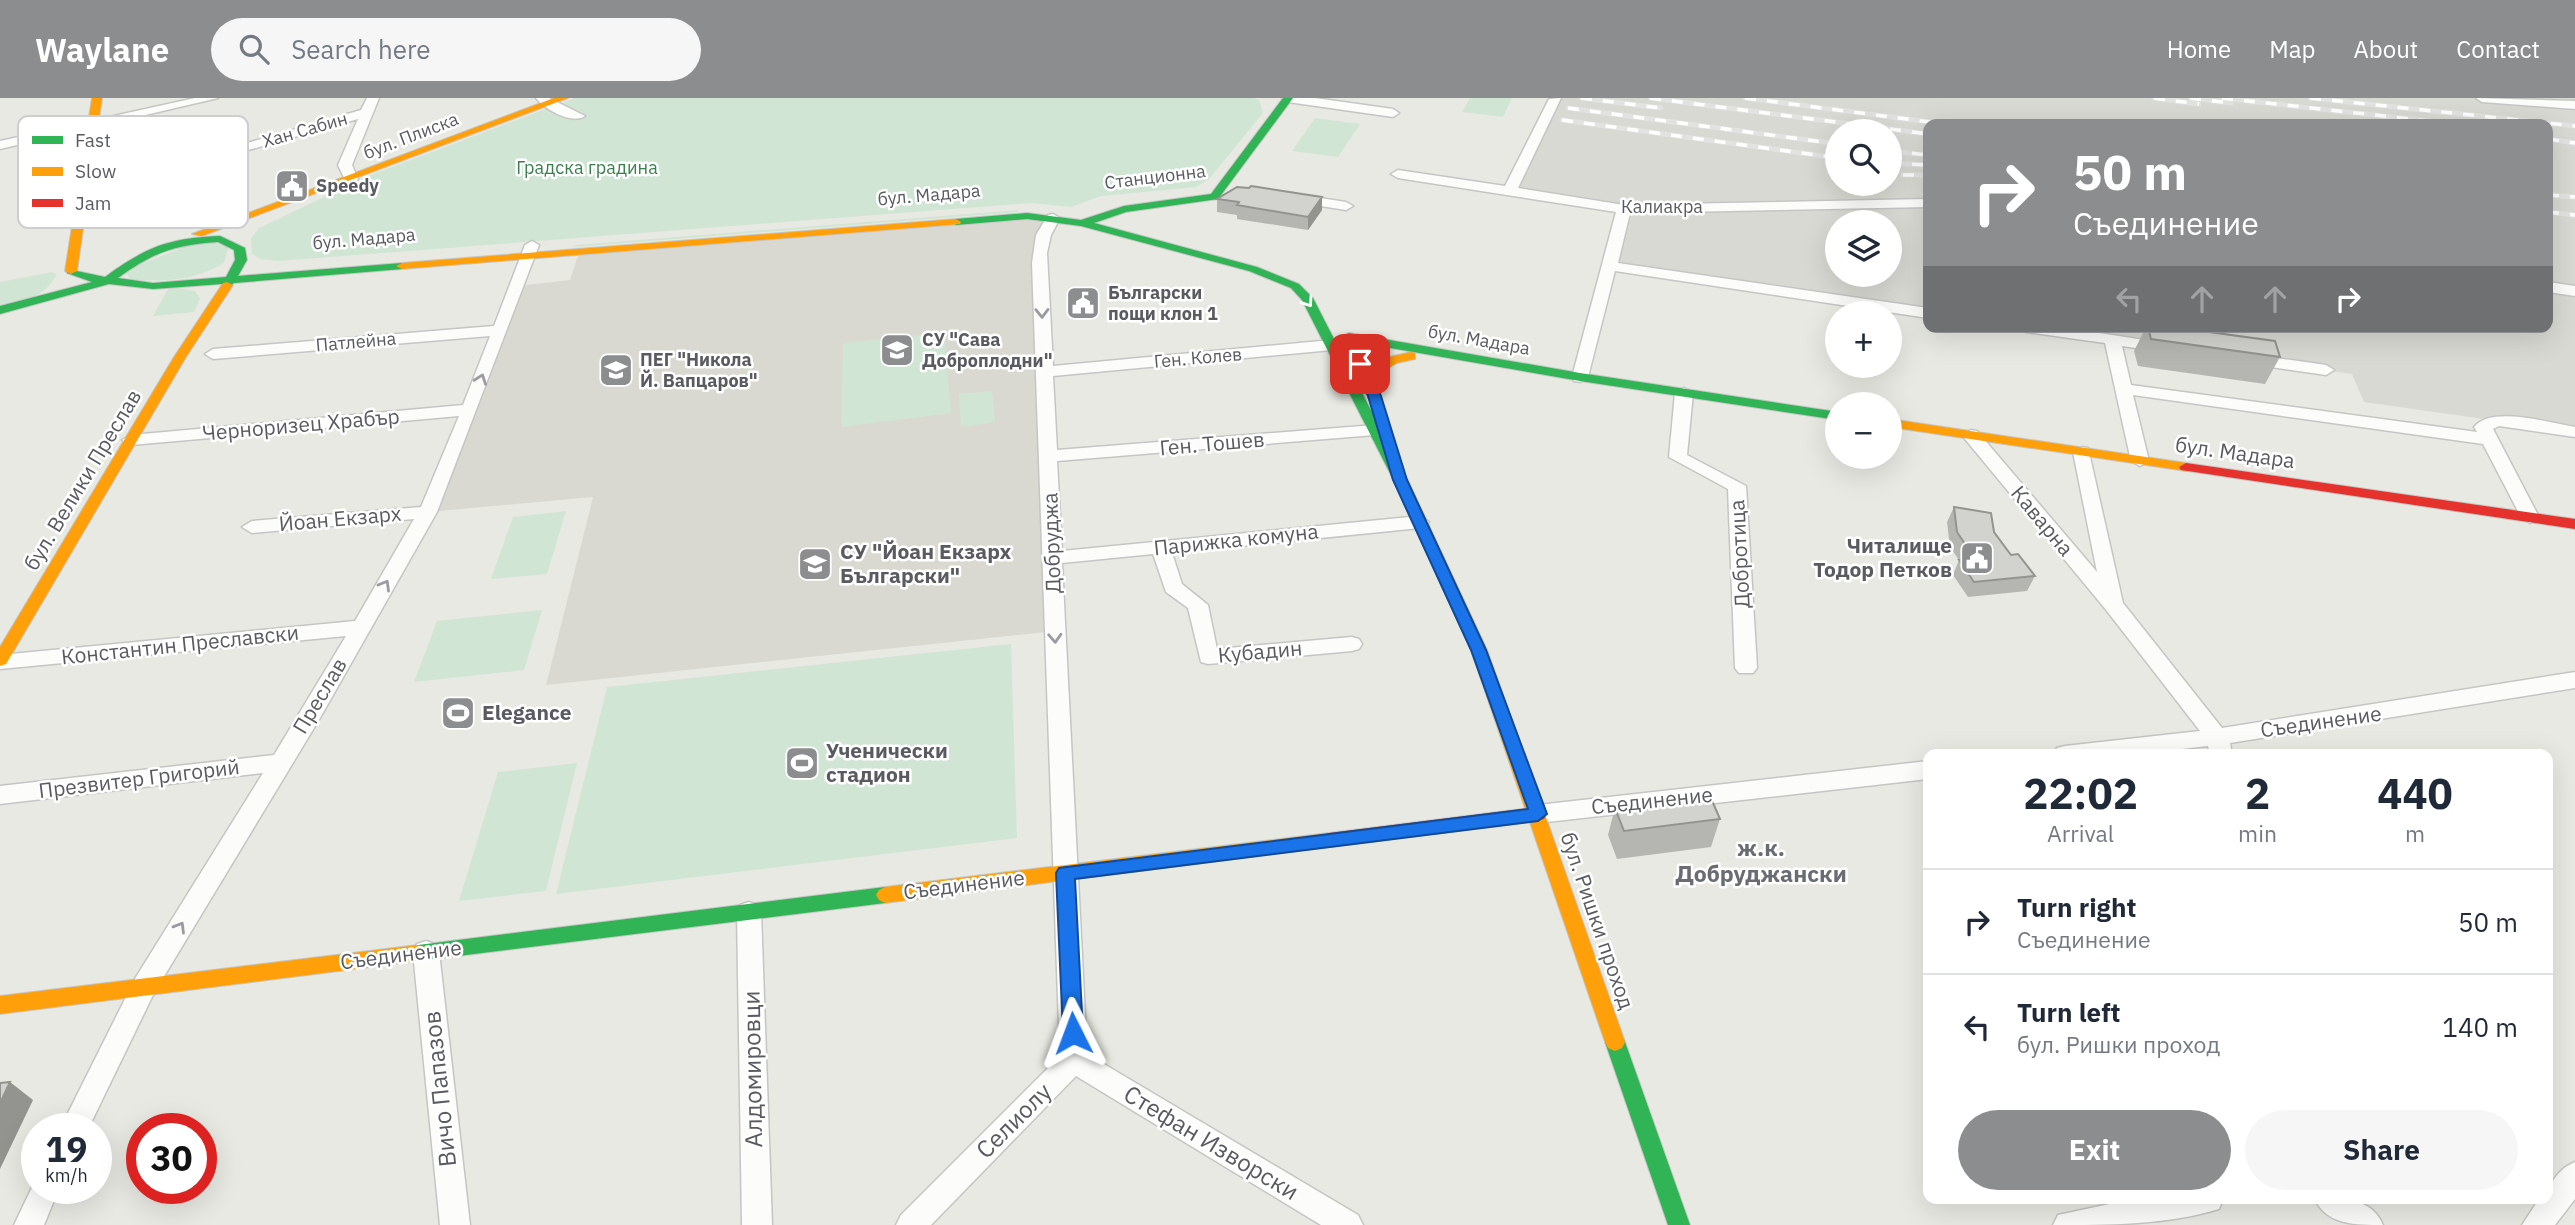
<!DOCTYPE html>
<html lang="en">
<head>
<meta charset="utf-8">
<style>
	:root { --surface:#fff; --page:#f6f6f7; --text:#1f2937; --muted:#747a83; --line:#e0e1e3; --accent:#8b8d8e }
	body { margin:0; font-family:"IBM Plex Sans",sans-serif; background:var(--page); color:var(--text); height:100vh; display:flex; flex-direction:column; font-size:26px; white-space:nowrap }
	* { box-sizing:border-box; margin:0 }
	p { font-size:23px; color:var(--muted) }
	.icon { flex:none; width:38px; height:38px; fill:none; stroke:currentColor; stroke-width:2; stroke-linecap:round; stroke-linejoin:round }
	.map { position:relative; flex:1; overflow:hidden }
	.panel { position:absolute; left:1923px; top:651px; width:630px; height:455px; display:flex; flex-direction:column; background:var(--surface); border-radius:14px; box-shadow:0 7px 28px #0002 }
	.panel>* { flex:none }
	.top-card { position:absolute; left:1923px; top:21px; width:630px; height:214px; border-radius:14px; box-shadow:0 7px 28px #0002; background:#8b8d8e; color:#fff; overflow:hidden }
	.controls { position:absolute; left:1825px; top:21px; display:grid; gap:14px }
	.controls a { display:grid; place-items:center; width:77px; height:77px; border-radius:50%; background:var(--surface); box-shadow:0 7px 28px #0002; font-size:35px }
	.speed { position:absolute; left:21px; top:1015px; display:flex; gap:14px; font-size:35px; font-weight:700; text-align:center }
	.speed>* { display:grid; place-content:center; width:91px; height:91px; border-radius:50%; background:var(--surface); box-shadow:0 7px 28px #0002; line-height:1 }
	.speed small { font-size:18px; font-weight:400 }
	.speed .limit { border:10px solid #d22; background:#fff; color:#111 }
	.pin { position:absolute; display:grid; place-items:center; width:60px; height:60px; color:#fff; margin:-30px; border-radius:14px; box-shadow:0 4px 10px #0006 }
	.me { position:absolute; width:77px; margin:-38px; rotate:357deg; stroke-linejoin:round; filter:drop-shadow(0 0 5px #0008) }
	.turn { display:flex; align-items:center; gap:24px; height:147px; padding:0 35px; font-size:32px }
	.turn .icon { width:91px; height:91px; stroke-width:2.5 }
	.turn b { display:block; font-size:49px; line-height:60px }
	.lanes { display:flex; align-items:center; height:66px; padding:0 35px; background:#0003; justify-content:center; gap:35px; direction:ltr }
	.lanes .off { opacity:.35 }
	.eta { display:flex; justify-content:space-evenly; align-items:center; height:119px; text-align:center }
	.eta b { font-size:42px; font-weight:700; line-height:49px }
	.action { display:flex; gap:14px; margin-top:auto; padding:14px 35px }
	.action a { flex:1; height:80px; border-radius:42px; background:var(--accent); color:#fff; font-size:28px; font-weight:700; line-height:80px; text-align:center }
	.action a+a { background:var(--page); color:var(--text) }
	ul { padding:0; list-style:none }
	li { display:flex; align-items:center; gap:21px; height:105px; padding:0 35px; border-top:2px solid var(--line) }
	li div { flex:1 }
	li b { display:block; font-size:26px }
	li em { font-style:normal }
	header { display:flex; align-items:center; gap:42px; box-sizing:border-box; height:98px; padding:0 35px; background:var(--accent); color:#fff }
	header strong { font-size:33px }
	nav { display:flex; gap:38px; margin-inline-start:auto; font-size:24px }
	.search { width:490px; height:63px; background:var(--page); display:flex; align-items:center; gap:18px; box-sizing:border-box; padding:0 24px; border-radius:38px; color:var(--muted); font-size:26px }
	.map>svg:first-child { display:block }
	.industrial { fill:#d9d9d3; fill-rule:evenodd }
	.education { fill:#d9d9d1 }
	.green { fill:#d1e5d4 }
	.lines { fill:none; stroke-linecap:round; stroke-linejoin:round }
	.street-casing { stroke:#c5c6c4; stroke-width:3 }
	.fast-casing { stroke:#c6c6c5; stroke-width:2 }
	.slow-casing { stroke:#c6c6c5; stroke-width:2 }
	.jam-casing { stroke:#c6c6c5; stroke-width:2 }
	.street { fill:#fcfcfb; fill-rule:evenodd }
	.fast { fill:#30b455; fill-rule:evenodd }
	.slow { fill:#ff9f0a; fill-rule:evenodd }
	.jam { fill:#e5322d; fill-rule:evenodd }
	.rail-casing { stroke:#e2e2e1; stroke-width:5 }
	.rail { stroke:#fff; stroke-width:3.5; stroke-dasharray:11; stroke-linecap:butt }
	.wall { fill:#b5b5b1 }
	.shaded-wall { fill:#939390 }
	.building { fill:#d2d2ce; stroke:#939390; stroke-width:2 }
	.oneway { stroke:#fff }
	.oneway2 { stroke:#9a9b9f }
	.route { fill:#1a73e8; stroke:#114b97; stroke-width:2 }
	.labels { text-anchor:middle; stroke-width:5; stroke-linejoin:round; paint-order:stroke }
	.far-street-label { font-size:18px; fill:#595b61; stroke:#fff }
	.far-park-label { font-size:18px; fill:#39804e; stroke:#fff }
	.far-poi-label { font-size:18px; font-weight:bold; fill:#595b61; stroke:#fff; text-anchor:start }
	.street-label { font-size:21px; fill:#595b61; stroke:#fff }
	.poi-label { font-size:21px; font-weight:bold; fill:#595b61; stroke:#fff; text-anchor:start }
	.neighbourhood-label { font-size:23px; font-weight:bold; fill:#6a6c73; stroke:#fff }
	.near-street-label { font-size:24px; fill:#595b61; stroke:#fff }
	.key { fill:#fff; stroke:#cdced0; stroke-width:2 }
	.key-label { font-size:19px; fill:#595b61 }
</style>
</head>
<body>
<header>
<strong>Waylane</strong>
<div class="search"><svg class="icon" aria-label="search" viewBox="0 0 24 24"><circle cx="10" cy="10" r="6"/><path d="M15 15l6 6"/></svg>Search here</div>
<nav><a>Home</a><a>Map</a><a>About</a><a>Contact</a></nav>
</header>
<div class="map">
<svg width="2575" height="1127" viewBox="0 0 2575 1127">
	<rect width="100%" height="100%" fill="#e9e9e3"/>
	<path class="industrial" d="M1556,0H2575V334L2364,304L2352,276L2026,229H2548V26H1928V215L1609,168L1624,111L1510,93ZM1838,33H1890V86H1838ZM1838,124H1890V177H1838Z"/>
	<path class="education" d="M1053,120L1043,133L1055,533L546,587L593,399L428,414L517,188L570,182L580,152Z"/>
	<path class="green" d="M575,0H1254L1259,2L1263,15L1209,81L1196,89L1101,98L1071,109L1032,105L278,163L260,161L252,156L251,140L259,130L368,78Z
		M1470,0H1512L1503,19L1462,14Z
		M1315,20L1360,26L1338,59L1292,53Z
		M1018,112L1017,114L574,149L576,147Z
		M200,143L229,148L224,165C196,182 163,185 130,181L127,176L130,170Z
		M51,174L57,176C45,199 24,204 0,209V184Z
		M179,190L195,193L200,201L194,214L153,218L168,191Z
		M944,235L951,315L841,329L843,245Z
		M992,293L995,324L961,329L959,296Z
		M566,413L547,476L491,481L513,419Z
		M542,512L524,572L414,584L437,523Z
		M1011,546L1017,740L556,796L607,589Z
		M577,665L546,793L459,803L498,674Z"/>
	<g class="lines">
		<g class="street-casing">
			<path id="street" d="M195,0H218L0,51V43Z
				M367,0H379L352,67L358,81L356,84H346L338,67L358,21L128,86L116,83L361,12Z
				M536,0H549L585,18C572,27 544,11 536,0Z
				M1282,0H1315L1393,11L1399,15L1393,19L1288,4Z
				M1561,0L1518,90L1624,107L1928,101V109L1630,115L1618,165L1928,210V220L1615,173L1588,279L1580,284L1574,283L1572,279L1616,114L1398,80L1391,76L1398,72L1505,88L1549,1Z
				M2476,0L2575,3V11L2482,4Z
				M1294,96L1346,104L1353,108L1346,112L1289,103L1287,100Z
				M1053,116L1060,120L1051,137L1047,155L1053,268L1332,242L1353,244L1361,249L1353,254L1332,252L1053,278L1057,352L1375,327L1384,332L1375,337L1057,363L1062,453L1420,418L1429,424L1420,430L1172,455L1182,486L1208,507L1217,551L1352,539L1359,541L1362,546L1359,551L1352,553L1208,566L1201,564L1188,510L1166,494L1153,456L1062,465L1087,956L1358,1117L1363,1127H1321L1076,978L931,1127H896L901,1117L1060,958L1032,165L1036,137L1048,117Z
				M532,143L539,147L437,414L320,620L154,895L88,1031H60L136,879L263,675L0,706V688L274,657L346,538L0,571V557L355,523L414,421L252,435L242,429L252,423L421,409L459,318L131,347L122,342L131,337L463,307L490,238L213,261L205,256L213,251L494,228L525,147Z
				M2548,184L2575,188V198L2548,194Z
				M2018,229H2061L2170,246L2172,249L2164,254L2122,248L2131,287L2477,334L2474,329C2492,307 2549,325 2575,329V339L2499,328L2493,331L2539,419L2530,425L2521,419L2483,346L2133,297L2149,363L2140,368L2131,363L2105,245L2026,234Z
				M2248,256L2326,267L2334,272L2326,277L2242,265V257Z
				M1684,290L1693,295L1687,357L1746,388L1757,570L1753,575H1739L1735,570L1728,391L1669,359L1675,295Z
				M1971,332L1977,333L2097,474L2073,354L2082,349L2088,350L2123,505L2222,630L2575,574V590L2230,645L2232,656H2210L2208,648L2137,656H2054L2057,650L2065,648L2200,633L2107,513L1965,341L1962,337Z
				M1928,663V681L1538,725L1530,722L1526,716L1530,710L1538,707Z
				M749,804L758,807L761,814L772,1127H742L737,814L740,807Z
				M426,843L435,846L439,854L470,1127H440L413,854L417,846Z
				M2575,1064V1101L2555,1127H2522L2539,1101H2548C2548,1085 2560,1070 2575,1064Z
				M37,1079V1090H59L44,1127H14Z
				M2133,1101H2223L2219,1111C2167,1127 2108,1127 2053,1127L2058,1117Z
				M2315,1101C2341,1101 2371,1098 2383,1127C2356,1127 2326,1127 2315,1101Z"/>
		</g>
		<g class="fast-casing">
			<path id="fast" d="M1283,0H1293L1218,101L1126,114L1094,125L1257,169L1299,186L1313,200L1334,241L1349,235L1580,275L1838,314V322L1580,283L1350,243L1338,249L1409,385L1402,389L1395,385L1302,202L1291,190L1249,173L1081,128L1027,121L956,127L951,124L956,121L1027,115L1081,122L1124,108L1211,96Z
				M220,138L245,150L247,162L238,178L402,165L408,168L402,171L234,185L227,190L222,186L153,191L109,186L0,216V208L92,184L67,175V171L105,179C146,149 169,140 220,138ZM218,144L234,152L235,162L226,179L153,185L118,180C154,154 174,147 218,144Z
				M885,789L891,792L894,797L891,802L885,805L418,863L411,861L409,855L411,849L418,847Z
				M1615,935L1622,938L1625,944L1690,1127H1668L1605,944L1608,938Z"/>
		</g>
		<g class="slow-casing">
			<path id="slow" d="M92,0H102L77,173L71,176L65,173Z
				M554,0H568L202,138L192,136Z
				M956,121L961,124L960,126L402,171L396,168L402,165Z
				M227,184L233,187L186,259L6,566L0,568V549L174,259L223,185Z
				M1411,254L1415,255V261L1397,265L1383,273L1380,298L1374,302L1369,301L1368,298L1373,268L1389,259Z
				M1890,321L2186,365L2193,369L2186,373L1890,329Z
				M1402,381L1409,385L1487,552L1625,944L1622,950L1615,953L1608,950L1605,944L1471,552L1395,385Z
				M1329,735L1335,737L1338,742L1335,747L1329,749L885,805L879,802L876,797L879,792L885,789Z
				M418,847L425,849L427,855L425,861L418,863L0,916V898Z"/>
		</g>
		<g class="jam-casing">
			<path id="jam" d="M2186,365L2575,421V431L2181,372L2179,369Z
				M1538,709L1544,711L1547,716L1544,721L1538,723L1329,749L1323,747L1320,742L1323,737L1329,735Z"/>
		</g>
		<use href="#street" class="street"/>
		<use href="#fast" class="fast"/>
		<use href="#slow" class="slow"/>
		<use href="#jam" class="jam"/>
		<g class="rail-casing">
			<path id="rail" d="M1581,0L1661,10
				M1650,0L1928,36
				M1745,0L1945,26
				M2154,0L2199,6
				M2190,0L2231,5
				M2222,0L2455,26
				M2310,0L2575,28
				M1568,10L1838,46
				M1562,22L1838,60
				M2548,41L2575,45
				M1890,53L1928,57
				M1890,65L1928,67
				M1903,77H1928
				M2548,97L2575,99
				M2548,114L2575,117"/>
		</g>
		<use href="#rail" class="rail"/>
	</g>
	<path class="wall" d="M1217,101L1322,112L1308,132L1237,121V117L1217,114Z
		M2146,229H2172L2280,259L2265,286L2138,268L2134,253Z
		M1954,409L1994,434L2011,457L2035,478L2027,493L1968,499L1953,477L1959,462L1950,449L1947,424Z
		M1615,710L1720,721L1711,749L1617,761L1608,737Z"/>
	<path class="shaded-wall" d="M1322,99V112L1308,132V119Z
		M10,984L33,1002L0,1071V1005Z"/>
	<path class="building" d="M1251,88L1322,99L1308,119L1237,107L1239,104L1217,101L1237,89L1249,90Z
		M2148,229H2172L2275,243L2280,259L2151,241Z
		M1954,409L1991,415L1994,434L2011,457L2018,456L2035,478L1974,484L1959,462L1975,461L1957,434Z
		M1710,698L1720,721L1624,733L1615,710Z
		M10,984L0,1005V985Z"/>
	<defs><path id="oneway-chevron" d="M-2-3.5L2.5 0L-2 3.5" fill="none" stroke-width="1.6" stroke-linecap="round" stroke-linejoin="round" transform="scale(1.75)"/></defs>
	<use class="oneway" href="#oneway-chevron" transform="translate(1308 204) rotate(55)"/>
	<g class="oneway2">
		<use href="#oneway-chevron" transform="translate(1042 215) rotate(89)"/>
		<use href="#oneway-chevron" transform="translate(481 281) rotate(-70)"/>
		<use href="#oneway-chevron" transform="translate(385 487) rotate(-60)"/>
		<use href="#oneway-chevron" transform="translate(1055 540) rotate(87)"/>
		<use href="#oneway-chevron" transform="translate(180 829) rotate(-59)"/>
	</g>
	<path class="route" d="M1360,262L1367,266L1381,298L1407,382L1486,552L1547,716L1538,723L1075,781L1083,935L1080,942L1073,944L1066,942L1063,935L1056,775L1059,770L1528,711L1471,552L1393,382L1368,298L1354,266Z"/>
	<defs>
		<g id="civic-square" transform="scale(1.75)"><rect x="-9" y="-9" width="18" height="18" rx="4" fill="#8b8d8e" stroke="#fff"/><path d="M-.6-6.5H3V-4.5H.6V-3L4-1V1h2V6H-6V1h2V-1L-.6-3ZM-1.2 2.5V6h2.4V2.5Z" fill="#fff"/></g>
		<g id="school-square" transform="scale(1.75)"><rect x="-9" y="-9" width="18" height="18" rx="4" fill="#8b8d8e" stroke="#fff"/><path d="M0-5L7-2L0 1L-7-2ZM-4 1L0 2.5L4 1V4Q0 6-4 4Z" fill="#fff"/></g>
		<g id="stadium-square" transform="scale(1.75)"><rect x="-9" y="-9" width="18" height="18" rx="4" fill="#8b8d8e" stroke="#fff"/><path d="M0-5a6.5 5 0 1 0 0 10a6.5 5 0 1 0 0-10ZM-3.5-1.8h7v3.6h-7Z" fill="#fff"/></g>
	</defs>
	<g fill-rule="evenodd">
		<use href="#civic-square" x="292" y="88"/>
		<use href="#civic-square" x="1083" y="205"/>
		<use href="#school-square" x="897" y="252"/>
		<use href="#school-square" x="616" y="272"/>
		<use href="#civic-square" x="1977" y="460"/>
		<use href="#school-square" x="815" y="466"/>
		<use href="#stadium-square" x="458" y="615"/>
		<use href="#stadium-square" x="802" y="665"/>
	</g>
	<g class="labels">
		<g class="far-street-label">
			<text transform="translate(305 32) rotate(-16)" y="6">Хан Сабин</text>
			<text transform="translate(411 38) rotate(-21)" y="6">бул. Плиска</text>
			<text transform="translate(1155 79) rotate(-7)" y="6">Станционна</text>
			<text transform="translate(929 97) rotate(-5)" y="6">бул. Мадара</text>
			<text x="1662" y="115">Калиакра</text>
			<text transform="translate(364 141) rotate(-5)" y="6">бул. Мадара</text>
			<text transform="translate(1479 242) rotate(10)" y="6">бул. Мадара</text>
			<text transform="translate(356 244) rotate(-5)" y="6">Патлейна</text>
			<text transform="translate(1198 260) rotate(-5)" y="6">Ген. Колев</text>
		</g>
		<g class="far-park-label">
			<text x="587" y="76">Градска градина</text>
		</g>
		<g class="far-poi-label">
			<text x="316" y="94">Speedy</text>
			<text x="1108" y="201">Български<tspan x="1108" dy="21">пощи клон 1</tspan></text>
			<text x="922" y="248">СУ "Сава<tspan x="922" dy="21">Доброплодни"</tspan></text>
			<text x="640" y="268">ПЕГ "Никола<tspan x="640" dy="21">Й. Вапцаров"</tspan></text>
		</g>
		<g class="street-label">
			<text transform="translate(301 327) rotate(-5)" y="7">Черноризец Храбър</text>
			<text transform="translate(1212 346) rotate(-5)" y="7">Ген. Тошев</text>
			<text transform="translate(2235 355) rotate(8)" y="7">бул. Мадара</text>
			<text transform="translate(83 382) rotate(-59)" y="7">бул. Велики Преслав</text>
			<text transform="translate(340 421) rotate(-5)" y="7">Йоан Екзарх</text>
			<text transform="translate(2042 423) rotate(50)" y="7">Каварна</text>
			<text transform="translate(1236 442) rotate(-6)" y="7">Парижка комуна</text>
			<text transform="translate(1052 445) rotate(-92)" y="7">Добруджа</text>
			<text transform="translate(1740 456) rotate(-93)" y="7">Добротица</text>
			<text transform="translate(180 547) rotate(-6)" y="7">Константин Преславски</text>
			<text transform="translate(1260 554) rotate(-5)" y="7">Кубадин</text>
			<text transform="translate(320 598) rotate(-59)" y="7">Преслав</text>
			<text transform="translate(2321 624) rotate(-8)" y="7">Съединение</text>
			<text transform="translate(139 681) rotate(-7)" y="7">Презвитер Григорий</text>
			<text transform="translate(1652 703) rotate(-6)" y="7">Съединение</text>
			<text transform="translate(964 787) rotate(-7)" y="7">Съединение</text>
			<text transform="translate(1597 823) rotate(71)" y="7">бул. Ришки проход</text>
			<text transform="translate(401 857) rotate(-7)" y="7">Съединение</text>
		</g>
		<g class="poi-label">
			<text x="1952" y="455" text-anchor="end">Читалище<tspan x="1952" dy="24">Тодор Петков</tspan></text>
			<text x="840" y="461">СУ "Йоан Екзарх<tspan x="840" dy="24">Български"</tspan></text>
			<text x="482" y="622">Elegance</text>
			<text x="826" y="660">Ученически<tspan x="826" dy="24">стадион</tspan></text>
		</g>
		<g class="neighbourhood-label">
			<text x="1761" y="758">ж.к.<tspan x="1761" dy="26">Добруджански</tspan></text>
		</g>
		<g class="near-street-label">
			<text transform="translate(753 971) rotate(-91)" y="8">Алдомировци</text>
			<text transform="translate(440 991) rotate(-96)" y="8">Вичо Папазов</text>
			<text transform="translate(1014 1023) rotate(-45)" y="8">Селиолу</text>
			<text transform="translate(1211 1045) rotate(31)" y="8">Стефан Изворски</text>
		</g>
	</g>
	<rect x="18" y="18" width="230" height="112" rx="10" class="key"/>
	<rect x="32" y="38" width="31" height="8" fill="#30b455"/>
	<rect x="32" y="69" width="31" height="9" fill="#ff9f0a"/>
	<rect x="32" y="101" width="31" height="8" fill="#e5322d"/>
	<g class="key-label">
		<text x="75" y="49">Fast</text>
		<text x="75" y="80">Slow</text>
		<text x="75" y="112">Jam</text>
	</g>
</svg>
<div class="controls">
<a><svg class="icon" aria-label="search" viewBox="0 0 24 24"><circle cx="10" cy="10" r="6"/><path d="M15 15l6 6"/></svg></a>
<a><svg class="icon" aria-label="layers" viewBox="0 0 24 24"><path d="M12 4l9 5-9 5-9-5zM3 14l9 5 9-5"/></svg></a>
<a>+</a>
<a>−</a>
</div>
<div class="speed"><div>19<small>km/h</small></div><div class="limit">30</div></div>
<div class="pin" style="left:1360px;top:266px;background:#d93025"><svg class="icon" aria-label="arrive" viewBox="0 0 24 24"><path d="M6 21V4h12l-3 4 3 4H6"/></svg></div>
<svg class="me" style="left:1073px;top:935px" viewBox="-20 -20 40 40"><path d="M0-17L14 15 0 8-14 15z" fill="#1a73e8" stroke="#fff" stroke-width="4"/></svg>
<div class="top-card">
<div class="turn"><svg class="icon" aria-label="right" viewBox="0 0 24 24"><path d="M7 20v-9h11M14 6l5 5-5 5"/></svg><div><b>50 m</b>Съединение</div></div>
<div class="lanes"><svg class="icon off" aria-label="left" viewBox="0 0 24 24"><path d="M17 20v-9H6M10 6l-5 5 5 5"/></svg><svg class="icon off" aria-label="ahead" viewBox="0 0 24 24"><path d="M12 20V5M6 11l6-6 6 6"/></svg><svg class="icon off" aria-label="ahead" viewBox="0 0 24 24"><path d="M12 20V5M6 11l6-6 6 6"/></svg><svg class="icon" aria-label="right" viewBox="0 0 24 24"><path d="M7 20v-9h11M14 6l5 5-5 5"/></svg></div>
</div>
<section class="panel">
<div class="eta">
<div><b>22:02</b><p>Arrival</p></div>
<div><b>2</b><p>min</p></div>
<div><b>440</b><p>m</p></div>
</div>
<ul>
<li><svg class="icon" aria-label="right" viewBox="0 0 24 24"><path d="M7 20v-9h11M14 6l5 5-5 5"/></svg><div><b>Turn right</b><p>Съединение</p></div><em>50 m</em></li>
<li><svg class="icon" aria-label="left" viewBox="0 0 24 24"><path d="M17 20v-9H6M10 6l-5 5 5 5"/></svg><div><b>Turn left</b><p>бул. Ришки проход</p></div><em>140 m</em></li>
</ul>
<div class="action"><a>Exit</a><a>Share</a></div>
</section>
</div>
</body>
</html>
